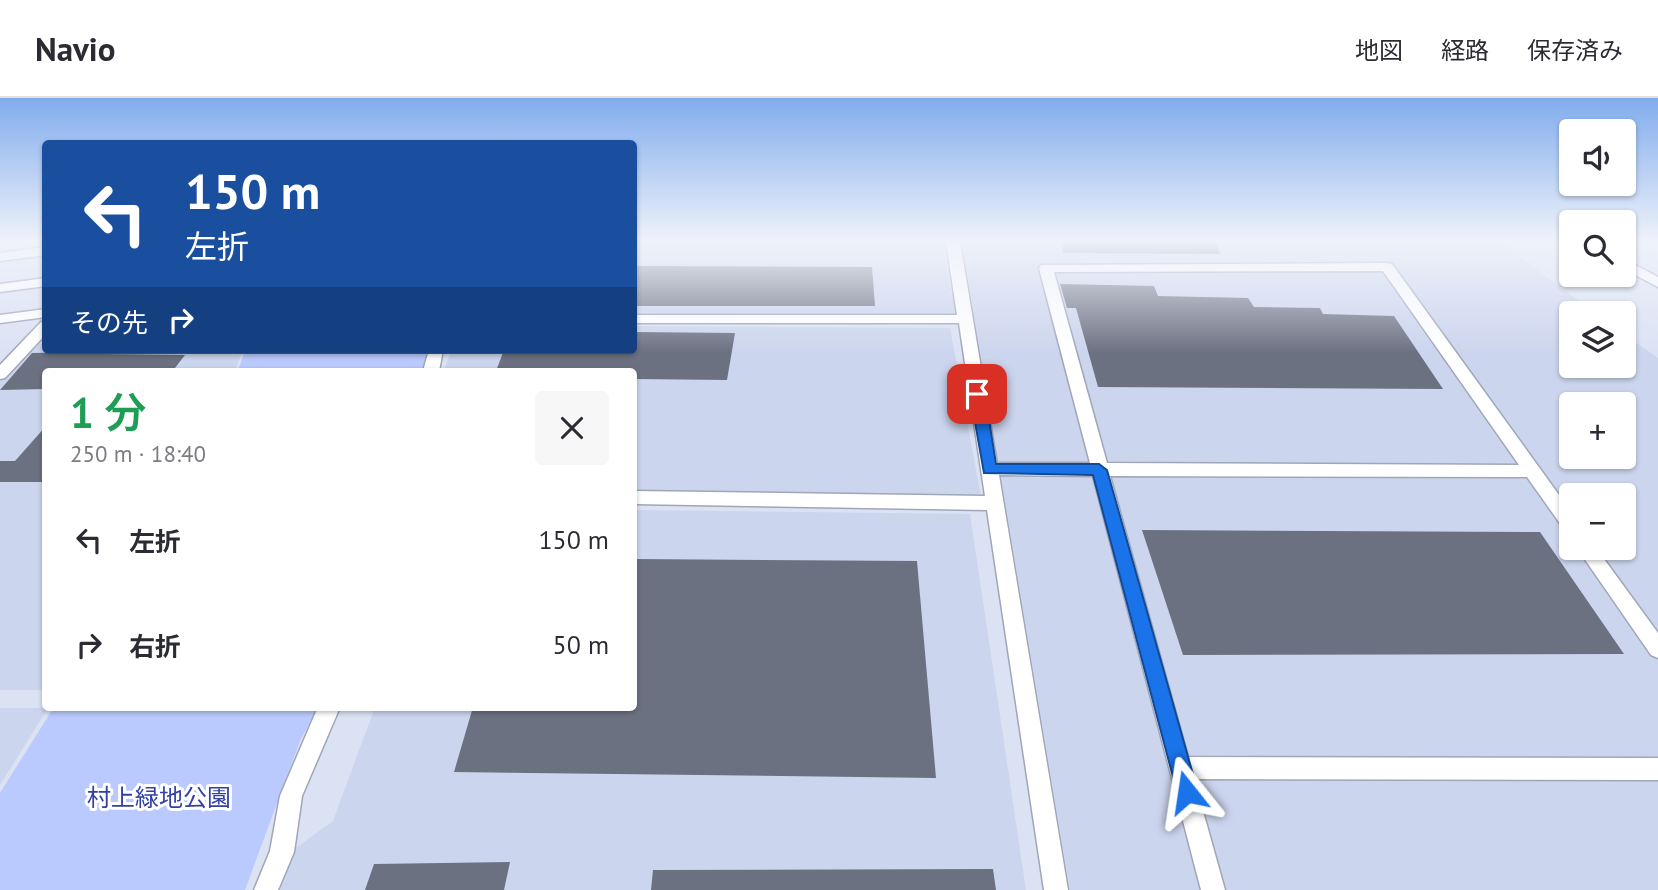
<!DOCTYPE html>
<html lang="ja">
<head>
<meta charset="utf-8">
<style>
	:root { --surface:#fff; --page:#f7f7f7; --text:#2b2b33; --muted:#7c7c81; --line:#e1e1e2 }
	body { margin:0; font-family:"PT Sans","Noto Sans JP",sans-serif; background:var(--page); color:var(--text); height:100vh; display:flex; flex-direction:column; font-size:26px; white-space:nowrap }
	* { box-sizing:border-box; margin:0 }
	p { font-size:23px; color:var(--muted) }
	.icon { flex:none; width:38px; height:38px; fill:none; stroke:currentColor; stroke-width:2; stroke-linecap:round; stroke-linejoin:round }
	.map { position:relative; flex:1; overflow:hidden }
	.details { position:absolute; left:42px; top:270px; width:595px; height:343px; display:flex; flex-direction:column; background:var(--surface); border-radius:7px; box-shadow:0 2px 5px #0004 }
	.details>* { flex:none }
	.guide { position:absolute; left:42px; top:42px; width:595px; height:214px; border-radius:7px; box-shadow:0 2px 5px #0004; background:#1a4fa0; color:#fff; overflow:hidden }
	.tools { position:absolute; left:1559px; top:21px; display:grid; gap:14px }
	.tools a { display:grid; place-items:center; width:77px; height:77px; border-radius:7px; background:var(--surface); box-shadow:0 2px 5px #0004; font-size:35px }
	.pin { position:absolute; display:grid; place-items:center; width:60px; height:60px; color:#fff; margin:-30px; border-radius:14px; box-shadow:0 4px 10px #0006 }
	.me { position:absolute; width:77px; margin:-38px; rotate:345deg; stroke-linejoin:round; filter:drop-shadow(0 0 5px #0008) }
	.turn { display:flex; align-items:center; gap:24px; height:147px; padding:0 28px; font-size:32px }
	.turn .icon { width:91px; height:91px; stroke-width:2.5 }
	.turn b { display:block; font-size:49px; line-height:60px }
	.then { display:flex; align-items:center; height:66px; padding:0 28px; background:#0003; gap:14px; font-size:26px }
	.round { display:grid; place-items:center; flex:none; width:74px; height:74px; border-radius:7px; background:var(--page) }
	.overview { display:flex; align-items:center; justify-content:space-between; height:119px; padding:0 28px }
	h1 { font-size:42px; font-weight:600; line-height:52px; color:#1e9e55 }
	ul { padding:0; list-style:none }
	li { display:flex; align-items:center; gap:21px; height:105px; padding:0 28px }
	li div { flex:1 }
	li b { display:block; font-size:26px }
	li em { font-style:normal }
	header { display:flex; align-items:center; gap:42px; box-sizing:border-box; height:98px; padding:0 35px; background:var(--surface); border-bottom:2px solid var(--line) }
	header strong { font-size:33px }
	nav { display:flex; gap:38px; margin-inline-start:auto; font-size:24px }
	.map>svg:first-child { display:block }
	.built { fill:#ccd5ee; fill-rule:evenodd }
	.green { fill:#bacafe }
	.building { fill:#6c7182 }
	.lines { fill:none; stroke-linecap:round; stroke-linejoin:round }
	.minor-casing { stroke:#a0a6b8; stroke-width:3 }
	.minor { fill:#fff; fill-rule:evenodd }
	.route { fill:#1a73e8; stroke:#114b97; stroke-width:2 }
	.labels { text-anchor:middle; stroke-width:6; stroke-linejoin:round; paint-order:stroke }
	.near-park-label { font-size:24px; fill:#3241a3; stroke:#fff }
</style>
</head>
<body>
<header>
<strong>Navio</strong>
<nav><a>地図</a><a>経路</a><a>保存済み</a></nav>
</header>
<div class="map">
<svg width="1658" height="792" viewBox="0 0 1658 792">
	<rect width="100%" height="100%" fill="#dbe2f4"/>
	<path class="built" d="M634,144H941L956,216L634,215Z
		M962,144H1500L1595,215H1572V268H1624V236L1658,260V792H1070ZM1572,306H1624V359H1572ZM1572,397H1624V450H1572Z
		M634,228L950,230L981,399L634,393V273H444L451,252H634Z
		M35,246H45L46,252H243L235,273H46L45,592H0V283Z
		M634,412L970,416L1026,792H277L293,752L333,723L375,609H634Z
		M0,610H48L0,687Z"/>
	<path class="green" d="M245,252H431L426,273H238Z
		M54,609H318L300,643L245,792H0V695Z"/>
	<path class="building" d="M1063,144H1215L1221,156L1063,155Z
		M634,168L872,169L875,208H634Z
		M1060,186L1154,188L1158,198L1248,200L1254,209L1320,210L1323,216L1394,218L1443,291L1098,289L1076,210H1067Z
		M634,234L735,235L727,282L634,281V273H496L504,252H634Z
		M105,254L104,256L185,257L175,270L46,273V291L0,292L32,255Z
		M46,328V384H0V363H15Z
		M1142,432L1540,434L1624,556L1183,557Z
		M634,461L917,463L936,680L454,674L473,609H634Z
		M510,764L504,792H365L374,766Z
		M993,771L996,792H651L653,772Z"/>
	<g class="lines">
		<g class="minor-casing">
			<path id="minor" d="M946,144H960L997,365H1090L1039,170L1041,167L1387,165L1392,166L1572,415V436L1566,434L1527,379L1110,378L1188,659L1658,660V682L1194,681L1225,792H1201L1093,378L999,377L1068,792H1044L987,412L634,406V393L985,398L959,225H634V217H957ZM1383,173L1519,367L1107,365L1054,174Z
				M46,149V157L0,163V155Z
				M1624,161L1658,179V189L1624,171Z
				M46,180V188L0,194V186Z
				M46,211V219L0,225V217Z
				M46,223V236L5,280L0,281V267L41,224Z
				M429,252H443L439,273H423Z
				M1577,450H1596L1658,535V560L1651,557Z
				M318,609H340L302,698L294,754L278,792H254L270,753L280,698Z"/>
		</g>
		<use href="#minor" class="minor"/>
	</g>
	<linearGradient id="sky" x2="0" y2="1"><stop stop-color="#81aced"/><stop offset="0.56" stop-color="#eff2fa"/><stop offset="1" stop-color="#eff2fa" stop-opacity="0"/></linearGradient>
	<rect width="1658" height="255" fill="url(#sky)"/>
	<path class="route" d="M977,291L985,296L996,366H1099L1107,372L1198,694L1195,701L1187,704L1180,701L1177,694L1093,377L984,375L970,296Z"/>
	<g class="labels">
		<g class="near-park-label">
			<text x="159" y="708">村上緑地公園</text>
		</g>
	</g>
</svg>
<div class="tools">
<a><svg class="icon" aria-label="sound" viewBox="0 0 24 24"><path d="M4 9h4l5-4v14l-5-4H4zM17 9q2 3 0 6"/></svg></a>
<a><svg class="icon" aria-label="search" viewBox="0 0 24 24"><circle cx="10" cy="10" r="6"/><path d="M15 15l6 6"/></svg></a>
<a><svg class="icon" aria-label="layers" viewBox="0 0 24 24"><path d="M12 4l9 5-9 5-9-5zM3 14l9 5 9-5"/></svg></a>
<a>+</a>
<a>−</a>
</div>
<div class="pin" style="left:977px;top:296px;background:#d93025"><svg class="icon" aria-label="arrive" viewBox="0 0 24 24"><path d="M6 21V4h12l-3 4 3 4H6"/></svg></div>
<svg class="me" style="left:1187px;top:694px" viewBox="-20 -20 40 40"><path d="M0-17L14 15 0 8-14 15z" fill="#1a73e8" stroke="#fff" stroke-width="4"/></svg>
<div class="guide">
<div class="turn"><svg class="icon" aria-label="left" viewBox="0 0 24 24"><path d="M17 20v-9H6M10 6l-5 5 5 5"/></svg><div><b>150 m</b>左折</div></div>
<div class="then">その先<svg class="icon" aria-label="right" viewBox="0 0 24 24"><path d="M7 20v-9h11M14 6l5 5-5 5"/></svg></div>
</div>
<section class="details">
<div class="overview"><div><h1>1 分</h1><p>250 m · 18:40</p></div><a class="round"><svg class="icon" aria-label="close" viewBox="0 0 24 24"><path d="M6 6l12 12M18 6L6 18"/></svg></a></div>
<ul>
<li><svg class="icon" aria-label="left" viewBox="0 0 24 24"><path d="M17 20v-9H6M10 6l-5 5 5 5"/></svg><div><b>左折</b></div><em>150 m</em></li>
<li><svg class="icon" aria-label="right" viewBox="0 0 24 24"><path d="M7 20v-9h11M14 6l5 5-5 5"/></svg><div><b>右折</b></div><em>50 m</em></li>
</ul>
</section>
</div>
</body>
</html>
